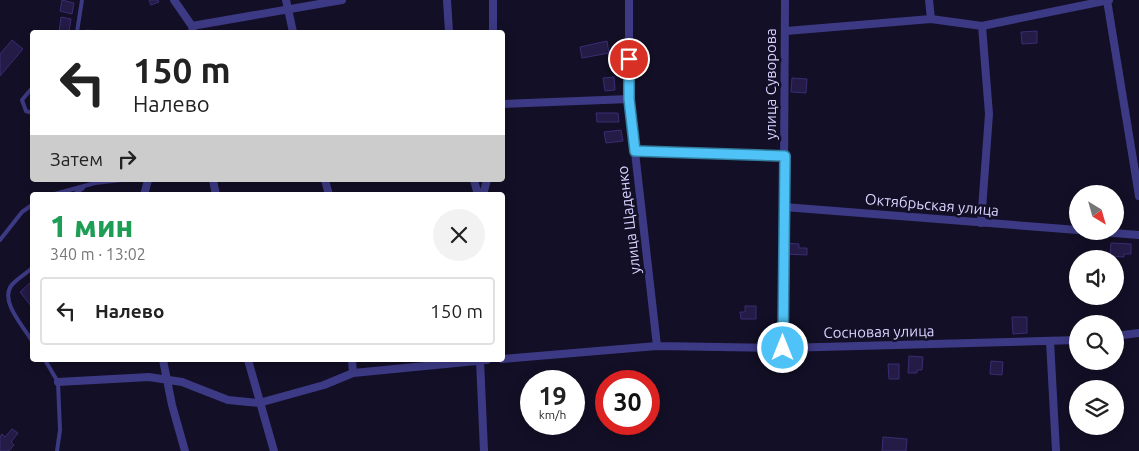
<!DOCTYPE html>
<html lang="ru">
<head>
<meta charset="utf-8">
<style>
	:root { --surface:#fff; --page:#f2f2f2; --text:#222; --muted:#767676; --line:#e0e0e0 }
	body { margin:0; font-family:Ubuntu,sans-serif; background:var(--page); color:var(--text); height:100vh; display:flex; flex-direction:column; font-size:19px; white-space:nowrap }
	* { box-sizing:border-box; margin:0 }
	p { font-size:16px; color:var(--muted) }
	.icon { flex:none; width:28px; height:28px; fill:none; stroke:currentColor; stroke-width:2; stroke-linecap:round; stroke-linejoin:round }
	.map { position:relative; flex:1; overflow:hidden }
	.panel { position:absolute; left:30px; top:192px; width:475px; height:170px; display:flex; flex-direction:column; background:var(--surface); border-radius:5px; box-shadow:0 2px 12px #0003 }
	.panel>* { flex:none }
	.hud { position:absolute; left:30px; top:30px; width:475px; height:152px; border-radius:5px; box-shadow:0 2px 12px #0003; background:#fff; color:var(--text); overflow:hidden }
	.needle { width:32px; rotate:143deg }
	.tools { position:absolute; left:1069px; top:185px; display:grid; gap:10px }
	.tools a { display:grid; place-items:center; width:55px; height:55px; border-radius:50%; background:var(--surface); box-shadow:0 2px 12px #0003; font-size:25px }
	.speed { position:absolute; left:520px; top:370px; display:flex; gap:10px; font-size:25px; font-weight:700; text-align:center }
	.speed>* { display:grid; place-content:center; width:65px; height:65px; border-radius:50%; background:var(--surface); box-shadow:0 2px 12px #0003; line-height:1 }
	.speed small { font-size:12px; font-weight:400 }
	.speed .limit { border:8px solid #d22; background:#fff; color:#111 }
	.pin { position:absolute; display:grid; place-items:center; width:42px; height:42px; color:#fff; margin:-21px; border:2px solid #fff; border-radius:50%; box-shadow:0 1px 5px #0007 }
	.me { position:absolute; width:55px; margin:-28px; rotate:0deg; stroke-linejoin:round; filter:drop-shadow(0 0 4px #0008) }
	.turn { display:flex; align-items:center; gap:18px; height:105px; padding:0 20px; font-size:22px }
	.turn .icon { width:65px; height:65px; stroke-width:2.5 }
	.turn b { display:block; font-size:35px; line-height:42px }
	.then { display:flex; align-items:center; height:48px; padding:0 20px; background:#0003; gap:10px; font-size:19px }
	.round { display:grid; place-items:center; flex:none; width:52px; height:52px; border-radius:26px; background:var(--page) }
	.overview { display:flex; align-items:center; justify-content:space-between; height:85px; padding:0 20px }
	h1 { font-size:30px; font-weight:800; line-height:38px; color:#1e9e55 }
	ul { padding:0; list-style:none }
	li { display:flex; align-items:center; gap:15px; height:68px; margin:0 10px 8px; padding:0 10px; border:2px solid var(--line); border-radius:5px }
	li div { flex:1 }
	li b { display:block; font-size:19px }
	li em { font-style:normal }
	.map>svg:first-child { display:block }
	.building { fill:#241b47; stroke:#3b2d73 }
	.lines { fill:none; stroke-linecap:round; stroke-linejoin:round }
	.lane { stroke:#3d3a85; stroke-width:4 }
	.street { stroke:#3d3a85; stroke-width:8 }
	.route-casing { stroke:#337fa1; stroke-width:12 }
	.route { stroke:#4fc3f7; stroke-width:9 }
	.labels { text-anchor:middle; stroke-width:5; stroke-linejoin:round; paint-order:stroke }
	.street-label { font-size:15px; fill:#d9d4ff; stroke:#130f26 }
</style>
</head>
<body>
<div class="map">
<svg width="1139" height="451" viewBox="0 0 1139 451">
	<rect width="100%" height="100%" fill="#130f26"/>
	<path class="building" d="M62,0L74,3L72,14L60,11Z
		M149,0H158L159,2L151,5Z
		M61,17L71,19L69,32H59Z
		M86,30L98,31V32H86Z
		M1037,31V43L1022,44L1021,32Z
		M12,40L23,49L0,76V54Z
		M607,41L609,53L582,58L580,47Z
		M614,77L615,90L605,91L603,78Z
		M792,78L807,79L806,93L791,92Z
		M596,113H618L619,122H597Z
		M621,130L623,141L606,143L604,132Z
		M785,243L799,244V248H807V255L784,254Z
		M1111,243L1131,244V254H1124V257L1110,256Z
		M32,281V305L31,306L20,292Z
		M745,306H756V319H741L740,312H745Z
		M1012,317H1027V333L1013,334Z
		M909,356L923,357L922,370H917V373H908Z
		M991,361L1003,362L1002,375L990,374Z
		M888,364H899V379H889Z
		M12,429L18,433L11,442L14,445L9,451H0V437L2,434L5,437Z
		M883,437L907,439L906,451H882Z"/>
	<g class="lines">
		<path class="lane" d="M77,32L82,0
			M32,88L22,100L26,111L32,113
			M51,195L95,183L122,180
			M73,195L83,188
			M0,240L22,212L32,205
			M32,268C26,274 16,279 11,286C0,302 24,327 32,341
			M45,360L58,382L60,430L57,451"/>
		<path class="street" d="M174,0L192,26L193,32
			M286,0L293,32
			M447,0L449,32
			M493,0V32
			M629,0V99L657,346
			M929,0L931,19
			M1107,0L1139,196
			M192,26L342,0
			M786,31L931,19L982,26L1109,0
			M502,104L629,99
			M635,151L785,156
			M213,180L216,195
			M325,180L329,195
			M474,180L478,195
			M144,195L148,180
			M483,195L487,180
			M784,207L1078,230
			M981,223L989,114L982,26
			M1089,231L1139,235
			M1115,336L1139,333
			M1050,341L1056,451
			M783,348L785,0
			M502,359L657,346L783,348L1078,340
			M163,360L172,405L185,451
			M248,360L274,451
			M352,360L353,373
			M480,360L484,451
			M58,382L149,377L182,382L228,400L259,403L324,385L353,373L487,360"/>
	</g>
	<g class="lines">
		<g class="route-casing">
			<path id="route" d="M629,59V99L635,151L785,156L783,348"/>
		</g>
		<use href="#route" class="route"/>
	</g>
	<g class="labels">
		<g class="street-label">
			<text transform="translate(771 84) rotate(-90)" y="5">улица Суворова</text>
			<text transform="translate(932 205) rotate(5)" y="5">Октябрьская улица</text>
			<text transform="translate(629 220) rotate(-97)" y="5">улица Щаденко</text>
			<text transform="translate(879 332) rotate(-1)" y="5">Сосновая улица</text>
		</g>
	</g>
</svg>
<div class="tools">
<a><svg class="needle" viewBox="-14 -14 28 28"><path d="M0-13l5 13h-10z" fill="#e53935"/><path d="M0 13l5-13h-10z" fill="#767676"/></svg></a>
<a><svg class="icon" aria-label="sound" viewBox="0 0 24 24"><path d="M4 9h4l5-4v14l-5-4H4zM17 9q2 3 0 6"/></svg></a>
<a><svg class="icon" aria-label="search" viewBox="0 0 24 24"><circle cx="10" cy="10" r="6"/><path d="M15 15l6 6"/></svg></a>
<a><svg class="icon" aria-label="layers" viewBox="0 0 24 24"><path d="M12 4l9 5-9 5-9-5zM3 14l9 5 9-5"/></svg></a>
</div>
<div class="speed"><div>19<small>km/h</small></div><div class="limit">30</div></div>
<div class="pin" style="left:629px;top:59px;background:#d93025"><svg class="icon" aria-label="arrive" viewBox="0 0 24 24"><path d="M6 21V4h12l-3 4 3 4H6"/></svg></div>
<svg class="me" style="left:783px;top:348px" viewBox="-20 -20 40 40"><circle r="17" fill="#4fc3f7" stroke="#fff" stroke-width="3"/><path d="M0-11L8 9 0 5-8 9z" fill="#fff"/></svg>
<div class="hud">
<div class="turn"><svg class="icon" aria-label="left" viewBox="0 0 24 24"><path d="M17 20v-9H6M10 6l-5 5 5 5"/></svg><div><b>150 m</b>Налево</div></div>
<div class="then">Затем<svg class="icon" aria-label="right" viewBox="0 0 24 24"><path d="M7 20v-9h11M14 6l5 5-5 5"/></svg></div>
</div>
<section class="panel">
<div class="overview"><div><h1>1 мин</h1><p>340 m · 13:02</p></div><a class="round"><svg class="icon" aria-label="close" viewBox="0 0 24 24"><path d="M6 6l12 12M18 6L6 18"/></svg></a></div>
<ul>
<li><svg class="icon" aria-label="left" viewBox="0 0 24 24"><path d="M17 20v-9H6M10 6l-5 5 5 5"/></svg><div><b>Налево</b></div><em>150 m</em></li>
</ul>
</section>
</div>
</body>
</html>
